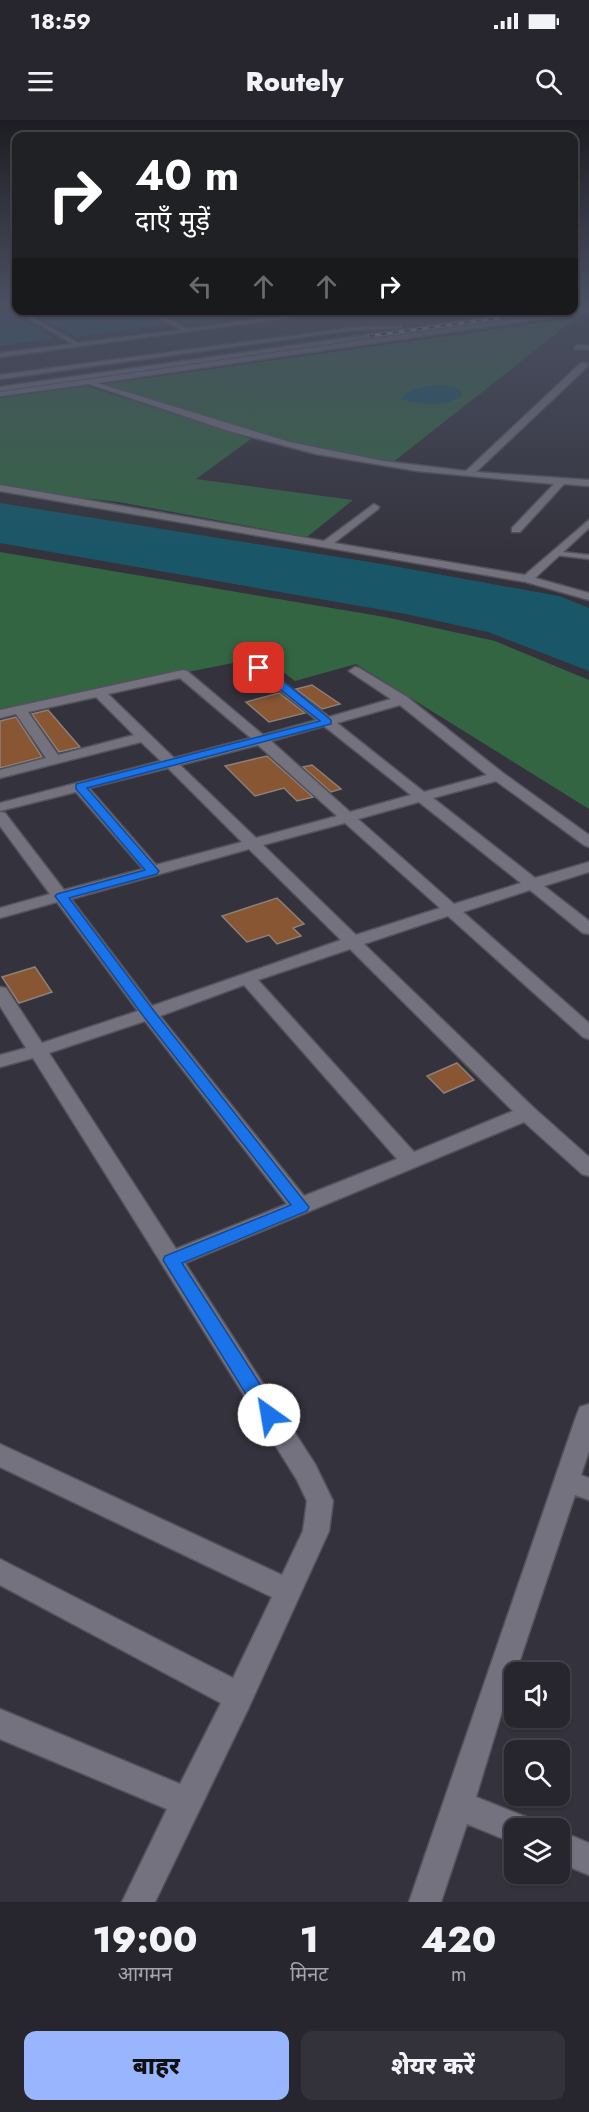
<!DOCTYPE html>
<html lang="hi">
<head>
<meta charset="utf-8">
<style>
	:root { --surface:#27262e; --page:#33323a; --text:#f1f3f6; --muted:#a4a5aa; --line:#43434a; --accent:#99b5fd }
	body { margin:0; font-family:Jost,"Noto Sans Devanagari",sans-serif; background:var(--page); color:var(--text); height:100vh; display:flex; flex-direction:column; font-size:22px; white-space:nowrap }
	* { box-sizing:border-box; margin:0 }
	p { font-size:20px; color:var(--muted) }
	.icon { flex:none; width:33px; height:33px; fill:none; stroke:currentColor; stroke-width:2; stroke-linecap:round; stroke-linejoin:round }
	.map { position:relative; height:1782px; overflow:hidden }
	.details { display:flex; flex-direction:column; background:var(--surface); flex:1 }
	.details>* { flex:none }
	.hud { position:absolute; left:12px; top:12px; width:566px; height:183px; border-radius:12px; box-shadow:0 2px 4px #0004,0 0 0 2px var(--line); background:#202124; color:#fff; overflow:hidden }
	.tools { position:absolute; left:504px; top:1542px; display:grid; gap:12px }
	.tools a { display:grid; place-items:center; width:66px; height:66px; border-radius:12px; background:var(--surface); box-shadow:0 2px 4px #0004,0 0 0 2px var(--line); font-size:30px }
	.pin { position:absolute; display:grid; place-items:center; width:51px; height:51px; color:#fff; margin:-26px; border-radius:12px; box-shadow:0 3px 9px #0006 }
	.me { position:absolute; width:66px; margin:-33px; rotate:328deg; stroke-linejoin:round; filter:drop-shadow(0 0 4px #0008) }
	.turn { display:flex; align-items:center; gap:21px; height:126px; padding:0 24px; font-size:27px }
	.turn .icon { width:78px; height:78px; stroke-width:2.5 }
	.turn b { display:block; font-size:42px; line-height:51px }
	.lanes { display:flex; align-items:center; height:57px; padding:0 24px; background:#0003; justify-content:center; gap:30px; direction:ltr }
	.lanes .off { opacity:.35 }
	.eta { display:flex; justify-content:space-evenly; align-items:center; height:102px; text-align:center }
	.eta b { font-size:36px; font-weight:800; line-height:42px }
	.primary-button { display:flex; gap:12px; margin-top:auto; padding:12px 24px }
	.primary-button a { flex:1; height:69px; border-radius:12px; background:var(--accent); color:#111; font-size:24px; font-weight:800; line-height:69px; text-align:center }
	.primary-button a+a { background:var(--page); color:var(--text) }
	.status { display:flex; justify-content:space-between; align-items:center; height:42px; padding:0 30px; background:var(--surface); direction:ltr }
	.status svg { height:16px; fill:currentColor }
	header { display:flex; justify-content:space-between; align-items:center; height:78px; padding:0 24px; background:var(--surface); font-size:27px; font-weight:800 }
	.map>svg:first-child { display:block }
	.green { fill:#336543 }
	.water { fill:#195768 }
	.building { fill:#885632; stroke:#8c8078; stroke-width:1.5 }
	.lines { fill:none; stroke-linecap:round; stroke-linejoin:round }
	.service-casing { stroke:#54525b; stroke-width:3 }
	.minor-casing { stroke:#54525b; stroke-width:3 }
	.secondary-casing { stroke:#54525b; stroke-width:3 }
	.service { fill:#74727e; fill-rule:evenodd }
	.minor { fill:#74727e; fill-rule:evenodd }
	.secondary { fill:#74727e; fill-rule:evenodd }
	.rail-casing { stroke:#b3b2ba; stroke-width:3 }
	.rail { stroke:#1c1b20; stroke-width:2; stroke-dasharray:6; stroke-linecap:butt }
	.route { fill:#1a73e8; stroke:#114b97; stroke-width:1.5 }
</style>
</head>
<body>
<div class="status"><b>18:59</b><svg viewBox="0 0 49 12"><path d="M0 12V9h3v3zM5 12V6h3v6zM10 12V3h3v9zM15 12V0h3v12zM26 1h20v11H26zM47 4h2v5h-2z"/></svg></div>
<header><svg class="icon" aria-label="menu" viewBox="0 0 24 24"><path d="M4 6h16M4 12h16M4 18h16"/></svg>Routely<svg class="icon" aria-label="search" viewBox="0 0 24 24"><circle cx="10" cy="10" r="6"/><path d="M15 15l6 6"/></svg></header>
<div class="map">
<svg width="589" height="1782" viewBox="0 0 589 1782">
	<rect width="100%" height="100%" fill="#34333d"/>
	<path class="green" d="M576,198L392,343L314,328L251,311L103,264Z
		M87,266L251,319L196,359L353,380L307,417L119,382L48,374L0,364V278Z
		M0,432L385,497L495,521L589,560V689L356,544L295,561L263,537L0,589Z"/>
	<path class="water" d="M0,188L54,218L0,226Z
		M28,191H140L169,204L76,217Z
		M274,191L188,203L162,191L274,190Z
		M440,265L455,267L461,271L462,276C441,288 422,285 400,279C411,267 425,266 440,265Z
		M0,383L382,444L559,476L589,488V551L488,512L406,494L0,423Z"/>
	<path class="building" d="M312,565L340,584L322,589L296,569Z
		M279,573L305,593L269,602L246,582Z
		M48,590L80,627L59,632L32,594Z
		M16,597L42,637L0,648V601Z
		M267,636L313,677L297,681L284,668L255,676L225,646Z
		M312,645L341,669L331,672L303,647Z
		M277,778L304,804L293,808L301,816L277,824L269,815L247,822L222,796Z
		M35,847L52,872L19,883L2,857Z
		M457,943L474,960L444,973L427,956Z"/>
	<g class="lines">
		<g class="service-casing">
			<path id="service" d="M16,189L78,223L182,210L144,190H151L187,209L328,190H344L0,237V233L73,224L16,191Z
				M400,206L402,208L352,210L0,259V255L352,208Z
				M553,431L589,435V439L556,435H553Z"/>
		</g>
		<g class="minor-casing">
			<path id="minor" d="M589,188V192L97,263L289,322L383,341L466,351L581,243H587V247L476,352L589,360V366L564,364L520,412H512V408L554,364L417,351L316,334L229,311L89,264L0,276V272Z
				M577,225L589,226V230L574,229Z
				M0,365L324,421L374,384L379,387L378,389L334,423L525,455L589,400V408L535,458L589,473V480L526,462L0,371Z
				M259,544L329,597L391,579L349,551L355,547L359,548L407,577L503,653L589,715V727L584,725L496,661L433,678L535,758L589,742V752L544,766L589,801V814L583,813L530,770L463,792L589,903V919L583,917L448,796L364,824L534,988L589,1037V1056L582,1054L524,1002L185,1143L315,1344L333,1381L329,1411L249,1587L155,1782H122L167,1689L0,1619V1589L180,1664L221,1583L0,1465V1439L233,1558L272,1477L0,1347V1324L282,1455L303,1411L307,1381L297,1360L33,938L0,947V935L26,928L0,886V867L6,868L42,923L138,891L57,782L0,798V788L50,774L0,706V692L5,693L64,770L143,749L76,672L0,691V683L161,641L141,622L0,658V650L46,638L16,594L0,598V590L183,550L187,551L263,615L317,600L255,551L253,548ZM180,558L251,618L174,638L108,574ZM96,577L134,615L58,635L28,592ZM400,585L487,655L424,672L337,603ZM324,606L411,675L350,692L271,621ZM258,625L337,696L256,718L180,645ZM168,648L242,722L156,745L89,668ZM419,682L521,763L454,784L358,699ZM345,703L440,788L356,815L263,725ZM249,729L341,820L152,886L71,779ZM350,829L513,991L414,1032L258,860ZM244,865L397,1039L304,1076L160,896ZM145,901L287,1084L176,1129L49,933Z
				M589,1284V1331L581,1355L589,1358V1380L575,1375L516,1552H514L476,1677L526,1697L531,1708H514V1723L467,1704L441,1782H409L577,1294L580,1287Z
				M560,1711L589,1723V1755L560,1743Z"/>
		</g>
		<g class="secondary-casing">
			<path id="secondary" d="M589,185V189L573,191L571,190H573V187Z
				M544,190H565L0,271V267Z"/>
		</g>
		<use href="#service" class="service"/>
		<use href="#minor" class="minor"/>
		<use href="#secondary" class="secondary"/>
		<g class="rail-casing">
			<path id="rail" d="M573,188L589,186
				M369,216L556,190"/>
		</g>
		<use href="#rail" class="rail"/>
	</g>
	<linearGradient id="sky" x2="0" y2="1"><stop stop-color="#1d1c22"/><stop offset="0.42" stop-color="#4a5062"/><stop offset="1" stop-color="#4a5062" stop-opacity="0"/></linearGradient>
	<rect width="589" height="433" fill="url(#sky)"/>
	<path class="route" d="M256,545H263L331,600V604L87,668L159,751L157,754L69,778L154,891L309,1087L307,1091L182,1143L276,1289L278,1295L276,1300L269,1302L262,1300L163,1140L165,1136L291,1085L144,897L55,776L57,774L145,750L76,669V664L320,601L256,550Z"/>
</svg>
<div class="tools">
<a><svg class="icon" aria-label="sound" viewBox="0 0 24 24"><path d="M4 9h4l5-4v14l-5-4H4zM17 9q2 3 0 6"/></svg></a>
<a><svg class="icon" aria-label="search" viewBox="0 0 24 24"><circle cx="10" cy="10" r="6"/><path d="M15 15l6 6"/></svg></a>
<a><svg class="icon" aria-label="layers" viewBox="0 0 24 24"><path d="M12 4l9 5-9 5-9-5zM3 14l9 5 9-5"/></svg></a>
</div>
<div class="pin" style="left:259px;top:548px;background:#d93025"><svg class="icon" aria-label="arrive" viewBox="0 0 24 24"><path d="M6 21V4h12l-3 4 3 4H6"/></svg></div>
<svg class="me" style="left:269px;top:1295px" viewBox="-20 -20 40 40"><circle r="19" fill="#fff"/><path d="M0-13L10 11 0 6-10 11z" fill="#1a73e8"/></svg>
<div class="hud">
<div class="turn"><svg class="icon" aria-label="right" viewBox="0 0 24 24"><path d="M7 20v-9h11M14 6l5 5-5 5"/></svg><div><b>40 m</b>दाएँ मुड़ें</div></div>
<div class="lanes"><svg class="icon off" aria-label="left" viewBox="0 0 24 24"><path d="M17 20v-9H6M10 6l-5 5 5 5"/></svg><svg class="icon off" aria-label="ahead" viewBox="0 0 24 24"><path d="M12 20V5M6 11l6-6 6 6"/></svg><svg class="icon off" aria-label="ahead" viewBox="0 0 24 24"><path d="M12 20V5M6 11l6-6 6 6"/></svg><svg class="icon" aria-label="right" viewBox="0 0 24 24"><path d="M7 20v-9h11M14 6l5 5-5 5"/></svg></div>
</div>
</div>
<section class="details">
<div class="eta">
<div><b>19:00</b><p>आगमन</p></div>
<div><b>1</b><p>मिनट</p></div>
<div><b>420</b><p>m</p></div>
</div>
<div class="primary-button"><a>बाहर</a><a>शेयर करें</a></div>
</section>
</body>
</html>
